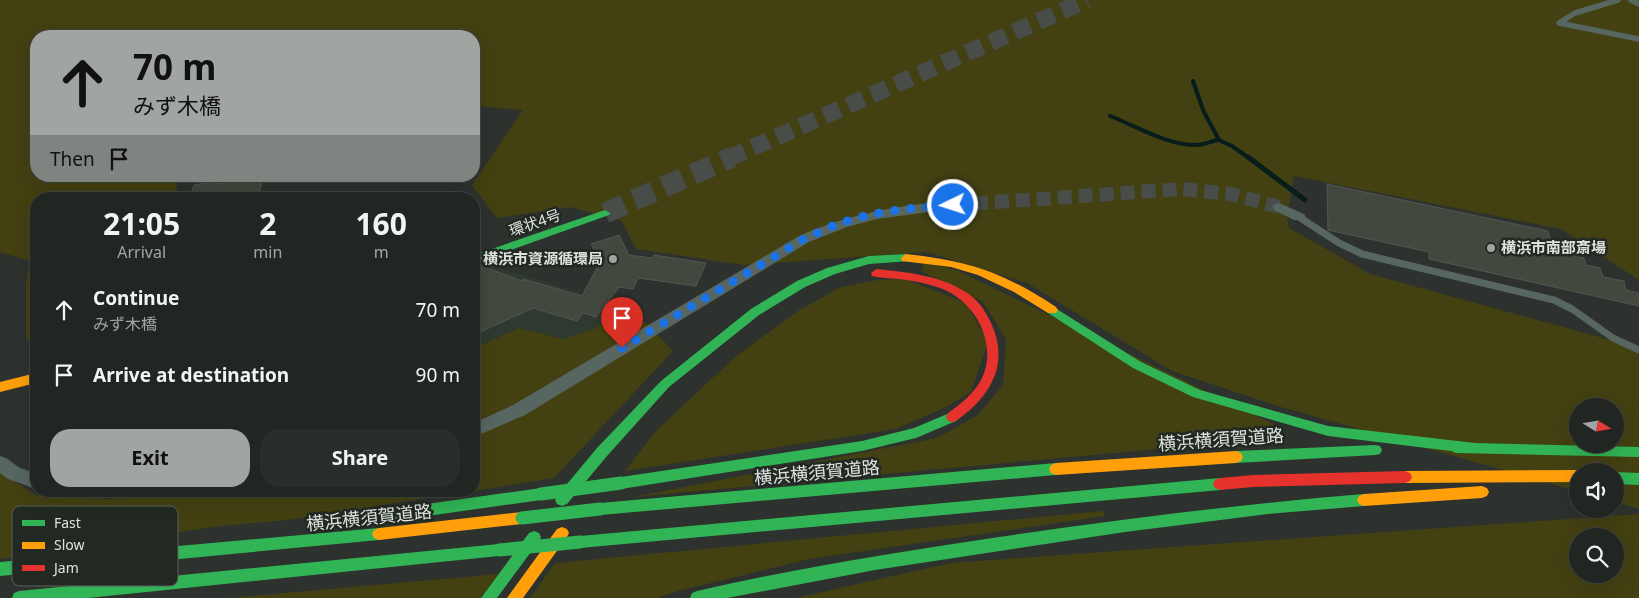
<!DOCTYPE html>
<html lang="en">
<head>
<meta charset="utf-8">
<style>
	:root { --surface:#222622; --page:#2a2e2a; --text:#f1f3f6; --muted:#a2a5a5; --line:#3f4340; --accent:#a0a5a1 }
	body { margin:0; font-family:"Noto Sans","Noto Sans JP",sans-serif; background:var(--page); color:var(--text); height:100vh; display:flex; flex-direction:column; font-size:19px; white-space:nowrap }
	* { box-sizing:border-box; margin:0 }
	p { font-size:16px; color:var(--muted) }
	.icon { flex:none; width:28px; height:28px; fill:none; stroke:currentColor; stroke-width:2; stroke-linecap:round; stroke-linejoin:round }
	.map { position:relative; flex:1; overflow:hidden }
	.details { position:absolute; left:30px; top:192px; width:450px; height:305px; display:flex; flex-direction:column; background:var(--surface); border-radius:20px; box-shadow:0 5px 20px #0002,0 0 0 1px var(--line) }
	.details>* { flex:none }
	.top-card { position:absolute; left:30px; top:30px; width:450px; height:152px; border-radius:20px; box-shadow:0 5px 20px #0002,0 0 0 1px var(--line); background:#a0a5a1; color:#111; overflow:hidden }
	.needle { width:32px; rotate:101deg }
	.buttons { position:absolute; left:1569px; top:398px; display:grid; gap:10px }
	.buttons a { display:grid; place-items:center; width:55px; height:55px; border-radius:50%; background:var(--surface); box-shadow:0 5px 20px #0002,0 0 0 1px var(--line); font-size:25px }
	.pin { position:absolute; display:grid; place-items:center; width:42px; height:42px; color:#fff; margin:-51px -21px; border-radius:50% 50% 50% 0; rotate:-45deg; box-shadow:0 0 5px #0007 }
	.pin .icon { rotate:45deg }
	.me { position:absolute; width:55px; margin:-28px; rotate:266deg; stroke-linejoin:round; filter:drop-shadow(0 0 4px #0008) }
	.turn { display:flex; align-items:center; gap:18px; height:105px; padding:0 20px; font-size:22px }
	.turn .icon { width:65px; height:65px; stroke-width:2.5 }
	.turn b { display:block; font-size:35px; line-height:42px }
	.then { display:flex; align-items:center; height:48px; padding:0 20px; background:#0003; gap:10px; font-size:19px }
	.eta { display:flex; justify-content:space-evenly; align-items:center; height:85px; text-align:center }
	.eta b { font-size:30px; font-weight:700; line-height:35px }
	.action { display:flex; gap:10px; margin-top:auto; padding:10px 20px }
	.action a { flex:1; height:58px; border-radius:20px; background:var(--accent); color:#111; font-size:20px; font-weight:700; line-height:58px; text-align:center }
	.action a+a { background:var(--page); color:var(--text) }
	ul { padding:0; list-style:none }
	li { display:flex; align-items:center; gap:15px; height:65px; padding:0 20px }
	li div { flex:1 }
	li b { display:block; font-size:19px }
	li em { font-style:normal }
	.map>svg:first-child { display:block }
	.built { fill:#2e3a30 }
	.green { fill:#434112; fill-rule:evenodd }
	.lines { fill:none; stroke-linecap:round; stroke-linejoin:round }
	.stream-far1 { stroke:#081c1c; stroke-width:4 }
	.stream { stroke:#081c1c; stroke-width:5 }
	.building { fill:#43483e; stroke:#535653 }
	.street-tunnel { stroke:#484d49; stroke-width:14; stroke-dasharray:14 7; stroke-linecap:butt }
	.primary-tunnel-far1 { stroke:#484d49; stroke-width:17; stroke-dasharray:17 9; stroke-linecap:butt }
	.primary-tunnel { stroke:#484d49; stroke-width:21; stroke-dasharray:21 11; stroke-linecap:butt }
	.lane-far1 { stroke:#576660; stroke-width:5.5 }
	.lane { stroke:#576660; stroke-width:7 }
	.street { fill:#576660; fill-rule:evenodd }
	.fast { fill:#30b455; fill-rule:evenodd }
	.slow { fill:#ff9f0a; fill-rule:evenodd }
	.jam { fill:#e5322d; fill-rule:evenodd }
	.fast-bridge { stroke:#30b455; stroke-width:13 }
	.route { stroke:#1a73e8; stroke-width:9; stroke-dasharray:0 16.2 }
	.poi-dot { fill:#a0a5a1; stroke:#222923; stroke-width:2 }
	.labels { text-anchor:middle; stroke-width:5; stroke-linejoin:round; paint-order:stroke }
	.street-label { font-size:15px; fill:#dee3df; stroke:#222923 }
	.poi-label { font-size:15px; font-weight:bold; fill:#dee3df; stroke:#222923; text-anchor:start }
	.near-street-label { font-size:18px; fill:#dee3df; stroke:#222923 }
	.key { fill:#222923; stroke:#5a615b; stroke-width:1 }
	.key-label { font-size:14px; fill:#dee3df }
</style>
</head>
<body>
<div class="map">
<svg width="1639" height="598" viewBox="0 0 1639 598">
	<rect width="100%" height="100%" fill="#2d322e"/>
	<path class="built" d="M481,263L619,304L618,319L607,320L594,329L563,339L520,328L474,348V265Z"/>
	<path class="green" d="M0,0H1639V280L1561,229L1294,176L1287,217L1289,228L1370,274L1639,348V509L1615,502V471H1578L1577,491L1278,406L1172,371L1027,283L927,252L744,265L636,249L621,220L569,207L497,218L472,185L523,110L474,106V36H36V176H177L176,199H36V340H26V281L30,261L0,252ZM1578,406H1615V444H1578Z
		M924,263L956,270L1272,423L1280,438L633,497L937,438L978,415L1003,385L1006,339L983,302L921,271Z
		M905,279L966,303L988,342L971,392L946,407L896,429L625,471L655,432L705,385L739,354L801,309L841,287L878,280Z
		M638,318L647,324L673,351L554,478L474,491V348L520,328L563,339L594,329L607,320Z
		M0,472L36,495L108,499L252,491H471L288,520L220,526L0,559Z
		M1103,511L1105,516L809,559L674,592L658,598H530L555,563Z
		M1639,514V598H796L950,563ZM1578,536H1615V574H1578Z
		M499,574L480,598H229Z"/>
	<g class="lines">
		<path class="stream-far1" d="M1193,81L1203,110L1219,140L1232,146L1249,158
			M1110,116C1136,126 1167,145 1196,145C1204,145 1211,141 1219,140"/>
		<path class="stream" d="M1248,157L1305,200"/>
	</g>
	<path class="building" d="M263,176L258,199H189L194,185L216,181L215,184Z
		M1327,184L1548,231L1550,239L1571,243L1574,256L1584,258L1586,265L1600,268L1603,277L1624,281L1626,290L1639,293V306L1429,259V252L1328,230Z
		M619,235L629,255L652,258L654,255L706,263L696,286L638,278L633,289L619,287L596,317L583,313L577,321L533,308L478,333L474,327V273L481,266L522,281L523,279L582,296L600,262L591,244Z"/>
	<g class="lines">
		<path class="street-tunnel" d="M953,205L1182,189L1231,194L1279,207"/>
		<path class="primary-tunnel-far1" d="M729,158L1087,0"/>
		<path class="primary-tunnel" d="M605,213L732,157"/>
		<path class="lane-far1" d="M1618,0L1575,13L1559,23L1639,39
			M1631,0L1639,4"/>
		<path class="lane" d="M1299,217L1339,243L1362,254L1554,300L1572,309L1613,338L1639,350"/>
		<path class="street" d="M953,201L958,202L960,205L958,208L877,219L847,227L809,242L525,415L474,437V423L513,405L799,236C849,214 899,205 953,201Z
			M1279,203L1304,214L1306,217L1304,220H1294L1274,210L1272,207L1274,204Z
			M0,456L6,458L20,468L36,473V489L8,479L0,473Z"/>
		<path class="fast" d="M605,210L610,213L609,215L474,263V255Z
			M906,254L911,258L910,261L869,264L835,274L805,287L759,315L669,387L607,456L567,504L562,506L557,504L555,500L557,496L597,448L661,381L751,309L797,281L827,268L869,256Z
			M1052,306L1141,362L1200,390L1328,426L1475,443L1639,447V457L1456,453L1451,451L1328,436L1193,397L1133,368L1048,313L1046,310Z
			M952,412L956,413L958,417L956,421L916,438L862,451L621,489L616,487L614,483L616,479L621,477L862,441L914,428Z
			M1375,445L1380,446L1382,450L1380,454L1375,455L1236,463L1231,461L1229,457L1231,453L1236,451Z
			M1056,463L1061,465L1063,469L1061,473L1056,475L600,515L595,513L593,509L595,505L600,503Z
			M1615,472L1639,473V485L1615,484Z
			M1220,478L1225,480L1227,484L1225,488L1220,490L580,548L575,547L573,542L575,537L580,536Z
			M541,488L546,490L548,494L546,498L541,500L377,523L372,521L370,517L372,513L377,511Z
			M1364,494L1369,496L1371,500L1369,504L1364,506L1268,514L1125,532L875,570L727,598H690L692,593L697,591C797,568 898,552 999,537C1120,519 1242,504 1364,494Z
			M379,528L384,530L386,534L384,538L379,540L0,576V562Z
			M534,531L539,533L541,537L539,541L497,598H481L529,533Z
			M499,544L504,545L506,550L504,555L499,556L88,598H12L14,593L19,591Z"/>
		<path class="slow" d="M906,254C969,261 1003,272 1056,307L1058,310L1056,313H1048L1014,292L978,275L951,267L902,261L901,258Z
			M36,373V383L0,392V382Z
			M1236,451L1241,453L1243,457L1241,461L1236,463L1056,475L1051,473L1049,469L1051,465L1056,463Z
			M1578,470L1581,471H1578V482L1405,483L1400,481L1398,477L1400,473L1405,471Z
			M1482,486L1487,488L1489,492L1487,496L1482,498L1364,506L1359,504L1357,500L1359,496L1364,494Z
			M522,512L527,514L529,518L527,522L522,524L379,540L374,538L372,534L374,530L379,528Z
			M562,527L567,529L569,533L567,537L523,598H507L557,529Z"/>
		<path class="jam" d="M876,269C906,272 938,275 964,291C977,298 985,310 991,323C1010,364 991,396 956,421L952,422L948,421L946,417L948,413C959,405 970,397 978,385C1000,352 980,307 947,291C932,284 915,281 899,279C890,278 881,278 872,276L871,273Z
			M1405,471L1410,473L1412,477L1410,481L1405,483L1253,487L1220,490L1215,488L1213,484L1215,480L1220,478L1253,475Z"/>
		<path class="fast-bridge" d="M541,494L621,483
			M522,518L600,509
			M499,550L580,542"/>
	</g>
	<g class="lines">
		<path class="route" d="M622,348L804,239L837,224L868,215L903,209L953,205"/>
	</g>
	<g class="poi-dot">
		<circle cx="1491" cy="248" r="5"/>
		<circle cx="613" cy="259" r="5"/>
	</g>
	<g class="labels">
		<g class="street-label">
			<text transform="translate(535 223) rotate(-19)" y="5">環状4号</text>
		</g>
		<g class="poi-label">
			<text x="1501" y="253">横浜市南部斎場</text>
			<text x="603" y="264" text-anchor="end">横浜市資源循環局</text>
		</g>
		<g class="near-street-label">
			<text transform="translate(1221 440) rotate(-4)" y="6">横浜横須賀道路</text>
			<text transform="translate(817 473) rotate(-5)" y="6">横浜横須賀道路</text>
			<text transform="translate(369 518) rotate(-6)" y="6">横浜横須賀道路</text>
		</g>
	</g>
	<rect x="12" y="506" width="166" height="80" rx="8" class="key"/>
	<rect x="22" y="520" width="23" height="6" fill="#30b455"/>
	<rect x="22" y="542" width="23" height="7" fill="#ff9f0a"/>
	<rect x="22" y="565" width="23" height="6" fill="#e5322d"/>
	<g class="key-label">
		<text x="54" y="528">Fast</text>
		<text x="54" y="550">Slow</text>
		<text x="54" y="573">Jam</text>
	</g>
</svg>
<div class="buttons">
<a><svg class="needle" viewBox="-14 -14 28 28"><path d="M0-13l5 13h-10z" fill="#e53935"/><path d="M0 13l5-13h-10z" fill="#a2a5a5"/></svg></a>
<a><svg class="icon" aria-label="sound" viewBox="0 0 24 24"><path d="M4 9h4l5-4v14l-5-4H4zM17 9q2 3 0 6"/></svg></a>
<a><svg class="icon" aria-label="search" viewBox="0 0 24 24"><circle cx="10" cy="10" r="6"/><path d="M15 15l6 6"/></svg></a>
</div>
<div class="pin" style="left:622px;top:348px;background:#d93025"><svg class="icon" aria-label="arrive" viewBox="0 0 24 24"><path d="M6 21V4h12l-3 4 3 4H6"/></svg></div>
<svg class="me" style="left:953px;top:205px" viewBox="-20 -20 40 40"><circle r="17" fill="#1a73e8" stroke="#fff" stroke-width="3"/><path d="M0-11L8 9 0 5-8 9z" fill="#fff"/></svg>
<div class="top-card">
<div class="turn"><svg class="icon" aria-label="ahead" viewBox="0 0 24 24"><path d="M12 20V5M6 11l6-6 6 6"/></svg><div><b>70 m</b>みず木橋</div></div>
<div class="then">Then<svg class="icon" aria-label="arrive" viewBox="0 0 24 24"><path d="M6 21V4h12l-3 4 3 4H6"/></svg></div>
</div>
<section class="details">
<div class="eta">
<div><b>21:05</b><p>Arrival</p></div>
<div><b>2</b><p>min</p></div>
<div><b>160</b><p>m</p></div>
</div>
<ul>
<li><svg class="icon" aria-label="ahead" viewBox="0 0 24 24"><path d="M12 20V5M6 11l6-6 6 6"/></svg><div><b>Continue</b><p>みず木橋</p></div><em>70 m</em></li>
<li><svg class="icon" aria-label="arrive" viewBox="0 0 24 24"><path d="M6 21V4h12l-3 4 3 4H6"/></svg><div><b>Arrive at destination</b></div><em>90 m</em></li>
</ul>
<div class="action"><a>Exit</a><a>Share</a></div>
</section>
</div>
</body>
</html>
